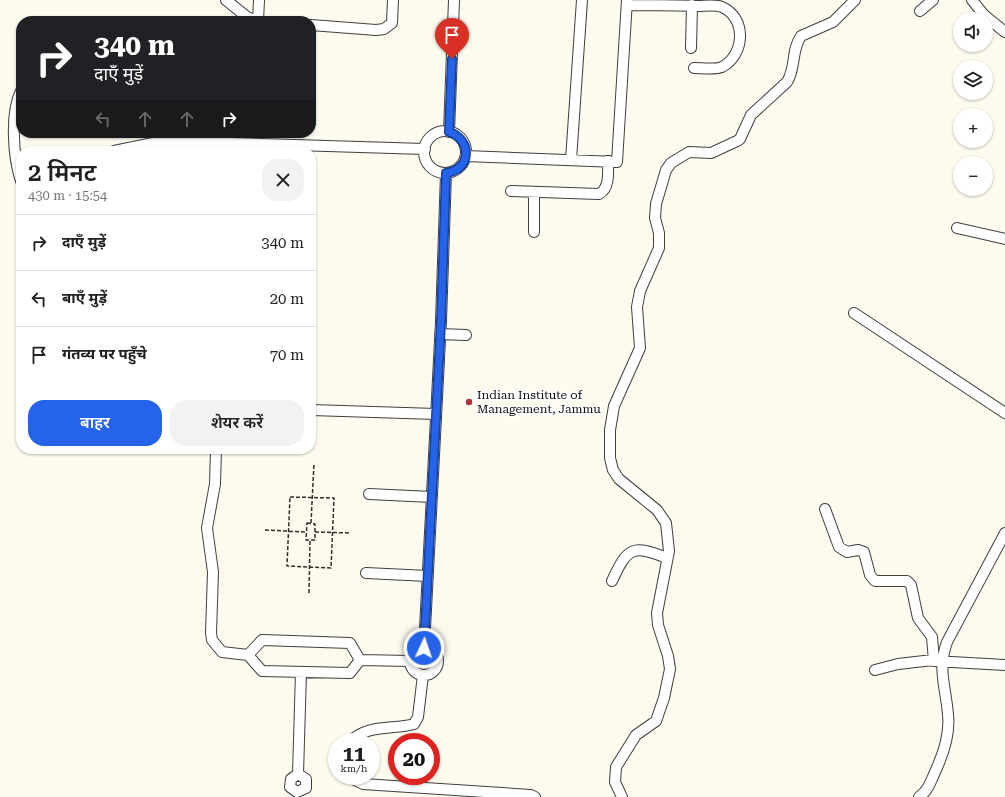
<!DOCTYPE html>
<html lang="hi">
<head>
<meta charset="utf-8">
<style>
	:root { --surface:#fff; --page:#f2f2f2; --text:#202124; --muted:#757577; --line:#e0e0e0; --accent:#2563eb }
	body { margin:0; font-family:"Roboto Serif","Noto Sans Devanagari",serif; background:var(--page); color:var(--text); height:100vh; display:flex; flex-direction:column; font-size:15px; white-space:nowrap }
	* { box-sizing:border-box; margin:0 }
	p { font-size:13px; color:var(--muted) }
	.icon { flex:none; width:22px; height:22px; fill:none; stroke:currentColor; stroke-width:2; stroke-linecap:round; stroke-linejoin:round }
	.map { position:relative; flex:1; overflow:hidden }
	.side { position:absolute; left:16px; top:146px; width:300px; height:308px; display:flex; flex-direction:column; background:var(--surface); border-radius:16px; box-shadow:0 1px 3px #0004 }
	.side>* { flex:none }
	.banner { position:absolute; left:16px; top:16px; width:300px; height:122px; border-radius:16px; box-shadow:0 1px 3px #0004; background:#202124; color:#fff; overflow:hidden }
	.controls { position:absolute; left:953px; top:12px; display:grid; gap:8px }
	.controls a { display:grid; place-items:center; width:40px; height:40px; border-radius:50%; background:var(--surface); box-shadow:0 1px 3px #0004; font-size:20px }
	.speed { position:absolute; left:328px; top:733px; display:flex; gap:8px; font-size:20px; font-weight:700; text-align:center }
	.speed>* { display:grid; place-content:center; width:52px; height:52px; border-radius:50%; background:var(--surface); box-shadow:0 1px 3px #0004; line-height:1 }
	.speed small { font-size:10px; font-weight:400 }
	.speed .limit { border:6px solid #d22; background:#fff; color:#111 }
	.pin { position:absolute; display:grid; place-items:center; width:34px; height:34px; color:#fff; margin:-41px -17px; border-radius:50% 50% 50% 0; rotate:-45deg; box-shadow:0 0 4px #0007 }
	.pin .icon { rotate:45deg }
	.me { position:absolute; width:44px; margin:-22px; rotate:3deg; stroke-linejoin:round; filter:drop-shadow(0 0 3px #0008) }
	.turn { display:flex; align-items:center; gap:14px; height:84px; padding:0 12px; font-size:18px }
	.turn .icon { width:52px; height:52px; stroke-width:2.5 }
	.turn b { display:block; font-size:28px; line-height:34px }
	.lanes { display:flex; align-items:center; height:38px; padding:0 12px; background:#0003; justify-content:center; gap:20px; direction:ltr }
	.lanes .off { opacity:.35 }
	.round { display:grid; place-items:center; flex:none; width:42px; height:42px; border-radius:16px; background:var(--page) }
	.overview { display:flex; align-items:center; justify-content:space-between; height:68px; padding:0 12px }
	h1 { font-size:24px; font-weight:600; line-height:30px }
	.primary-button { display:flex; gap:8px; margin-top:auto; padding:8px 12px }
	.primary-button a { flex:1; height:46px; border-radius:16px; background:var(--accent); color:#fff; font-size:16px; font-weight:600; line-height:46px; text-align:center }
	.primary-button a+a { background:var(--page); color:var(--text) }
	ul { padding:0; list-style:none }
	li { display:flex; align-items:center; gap:12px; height:56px; padding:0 12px; border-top:1px solid var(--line) }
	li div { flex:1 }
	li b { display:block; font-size:15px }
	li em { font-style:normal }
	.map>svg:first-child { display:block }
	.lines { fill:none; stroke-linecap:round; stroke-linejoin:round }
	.minor-casing { stroke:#3f3f3f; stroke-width:12 }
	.path { stroke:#2e2e2e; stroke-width:1.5; stroke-dasharray:4 2; stroke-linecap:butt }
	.minor { stroke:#fff; stroke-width:10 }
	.route-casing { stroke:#184099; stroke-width:10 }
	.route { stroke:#2563eb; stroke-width:7 }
	.poi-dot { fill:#ac353c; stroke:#fff; stroke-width:1.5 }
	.labels { text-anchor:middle; stroke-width:4; stroke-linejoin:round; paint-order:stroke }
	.poi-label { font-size:12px; fill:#0c0c0c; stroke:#fff; text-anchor:start }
</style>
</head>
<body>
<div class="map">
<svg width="1005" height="797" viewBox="0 0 1005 797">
	<rect width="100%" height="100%" fill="#fdfaee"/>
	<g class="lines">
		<g class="minor-casing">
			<path id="minor" d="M226,0L247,17L257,21
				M972,0L984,15L1005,32
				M627,5C650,5 674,5 698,6C705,6 715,4 722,7C747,18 745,55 722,67C715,70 702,68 694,68
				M920,11L933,0
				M258,21L259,0
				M311,25L376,30L384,29L392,23L393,0
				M691,48L692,5
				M21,91C10,113 13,157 21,181
				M424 152a21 21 0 1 1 42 0a21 21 0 1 1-42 0Z
				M449,132L454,0
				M114,151L163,141L425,149
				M466,156L617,162L627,0
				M571,160L582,0
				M511,191L599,194C610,188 608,173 608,161
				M957,228L1005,239
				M534,232V192
				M854,313L1005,413
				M440,334L466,335
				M311,410L436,414
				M216,449L215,484L207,528L213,572L211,633L212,640L222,652L248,655L262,640L350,643L360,660
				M369,494L432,497
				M825,509L839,547L847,552L858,550L864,552L870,575L875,581H907L911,585L918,618L932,637L934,661L1005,665
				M366,573L428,576
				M612,581C628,546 633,545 667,558
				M410 661a14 14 0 1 1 28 0a14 14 0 1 1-28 0Z
				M424,648L441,321L446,173
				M248,655L262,671L350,673L360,660
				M360,660L410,661
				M875,670L898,664L933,660
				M350,742C365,724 394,730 414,724L418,717L423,675
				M298,774L301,672
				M353,776L355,780L363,784L531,795L535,797
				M297,792L306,788V779L298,774
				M297,792L290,787L291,779L298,774
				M622,797L615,782L616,767L636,735L656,721L664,698L670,669L668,656L658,625L657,613L669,551L666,523L657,510L619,479L613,470L610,458V430L614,406L640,348L637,307L640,291L659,248V233L655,218L656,204L666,170L671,163L689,152L711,153L737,141L740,139L751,115L787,82C796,68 791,51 801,36L833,22L855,0
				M919,797C928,791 931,781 935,772C943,755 950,733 948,715C946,687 937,670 947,642L1005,533"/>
		</g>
		<path class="path" d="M290,497L334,498L331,568L287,566Z
			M307,523L315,524V540H306Z
			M311,523L314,463
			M265,530L305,532
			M315,532L351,533
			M309,593L310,540"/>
		<use href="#minor" class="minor"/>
	</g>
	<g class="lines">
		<g class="route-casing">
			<path id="route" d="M424,648L441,321L446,173C472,170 472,139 449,132L452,59"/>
		</g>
		<use href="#route" class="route"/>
	</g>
	<circle class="poi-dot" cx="469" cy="402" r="4"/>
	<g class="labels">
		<g class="poi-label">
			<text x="477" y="399">Indian Institute of<tspan x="477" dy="14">Management, Jammu</tspan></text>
		</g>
	</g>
</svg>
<div class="controls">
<a><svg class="icon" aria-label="sound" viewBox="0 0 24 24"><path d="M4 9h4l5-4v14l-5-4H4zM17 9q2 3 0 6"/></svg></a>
<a><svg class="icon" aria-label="layers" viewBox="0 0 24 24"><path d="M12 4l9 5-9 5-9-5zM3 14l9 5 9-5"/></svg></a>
<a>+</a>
<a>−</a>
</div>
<div class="speed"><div>11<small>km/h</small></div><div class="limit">20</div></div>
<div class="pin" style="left:452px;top:59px;background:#d93025"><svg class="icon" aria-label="arrive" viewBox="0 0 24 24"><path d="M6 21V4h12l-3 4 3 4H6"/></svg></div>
<svg class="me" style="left:424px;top:648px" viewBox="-20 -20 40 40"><circle r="17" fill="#2563eb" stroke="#fff" stroke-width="3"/><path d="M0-11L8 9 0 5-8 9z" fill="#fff"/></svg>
<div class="banner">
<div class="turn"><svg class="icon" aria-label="right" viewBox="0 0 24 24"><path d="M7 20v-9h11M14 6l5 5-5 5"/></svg><div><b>340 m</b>दाएँ मुड़ें</div></div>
<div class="lanes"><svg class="icon off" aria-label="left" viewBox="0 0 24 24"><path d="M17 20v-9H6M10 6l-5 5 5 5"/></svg><svg class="icon off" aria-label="ahead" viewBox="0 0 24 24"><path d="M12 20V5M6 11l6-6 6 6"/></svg><svg class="icon off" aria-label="ahead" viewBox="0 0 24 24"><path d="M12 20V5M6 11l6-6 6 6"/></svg><svg class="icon" aria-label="right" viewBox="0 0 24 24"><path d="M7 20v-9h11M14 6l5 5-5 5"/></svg></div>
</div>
<section class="side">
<div class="overview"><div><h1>2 मिनट</h1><p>430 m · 15:54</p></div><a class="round"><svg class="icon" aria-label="close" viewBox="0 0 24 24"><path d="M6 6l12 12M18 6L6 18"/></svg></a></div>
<ul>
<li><svg class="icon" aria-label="right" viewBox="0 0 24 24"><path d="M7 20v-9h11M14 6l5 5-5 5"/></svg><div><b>दाएँ मुड़ें</b></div><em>340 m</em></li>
<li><svg class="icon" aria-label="left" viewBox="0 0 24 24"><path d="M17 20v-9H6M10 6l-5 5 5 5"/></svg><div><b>बाएँ मुड़ें</b></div><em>20 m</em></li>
<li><svg class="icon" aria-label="arrive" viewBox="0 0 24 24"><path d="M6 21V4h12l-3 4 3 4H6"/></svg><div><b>गंतव्य पर पहुँचे</b></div><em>70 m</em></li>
</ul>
<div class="primary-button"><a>बाहर</a><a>शेयर करें</a></div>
</section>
</div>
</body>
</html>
